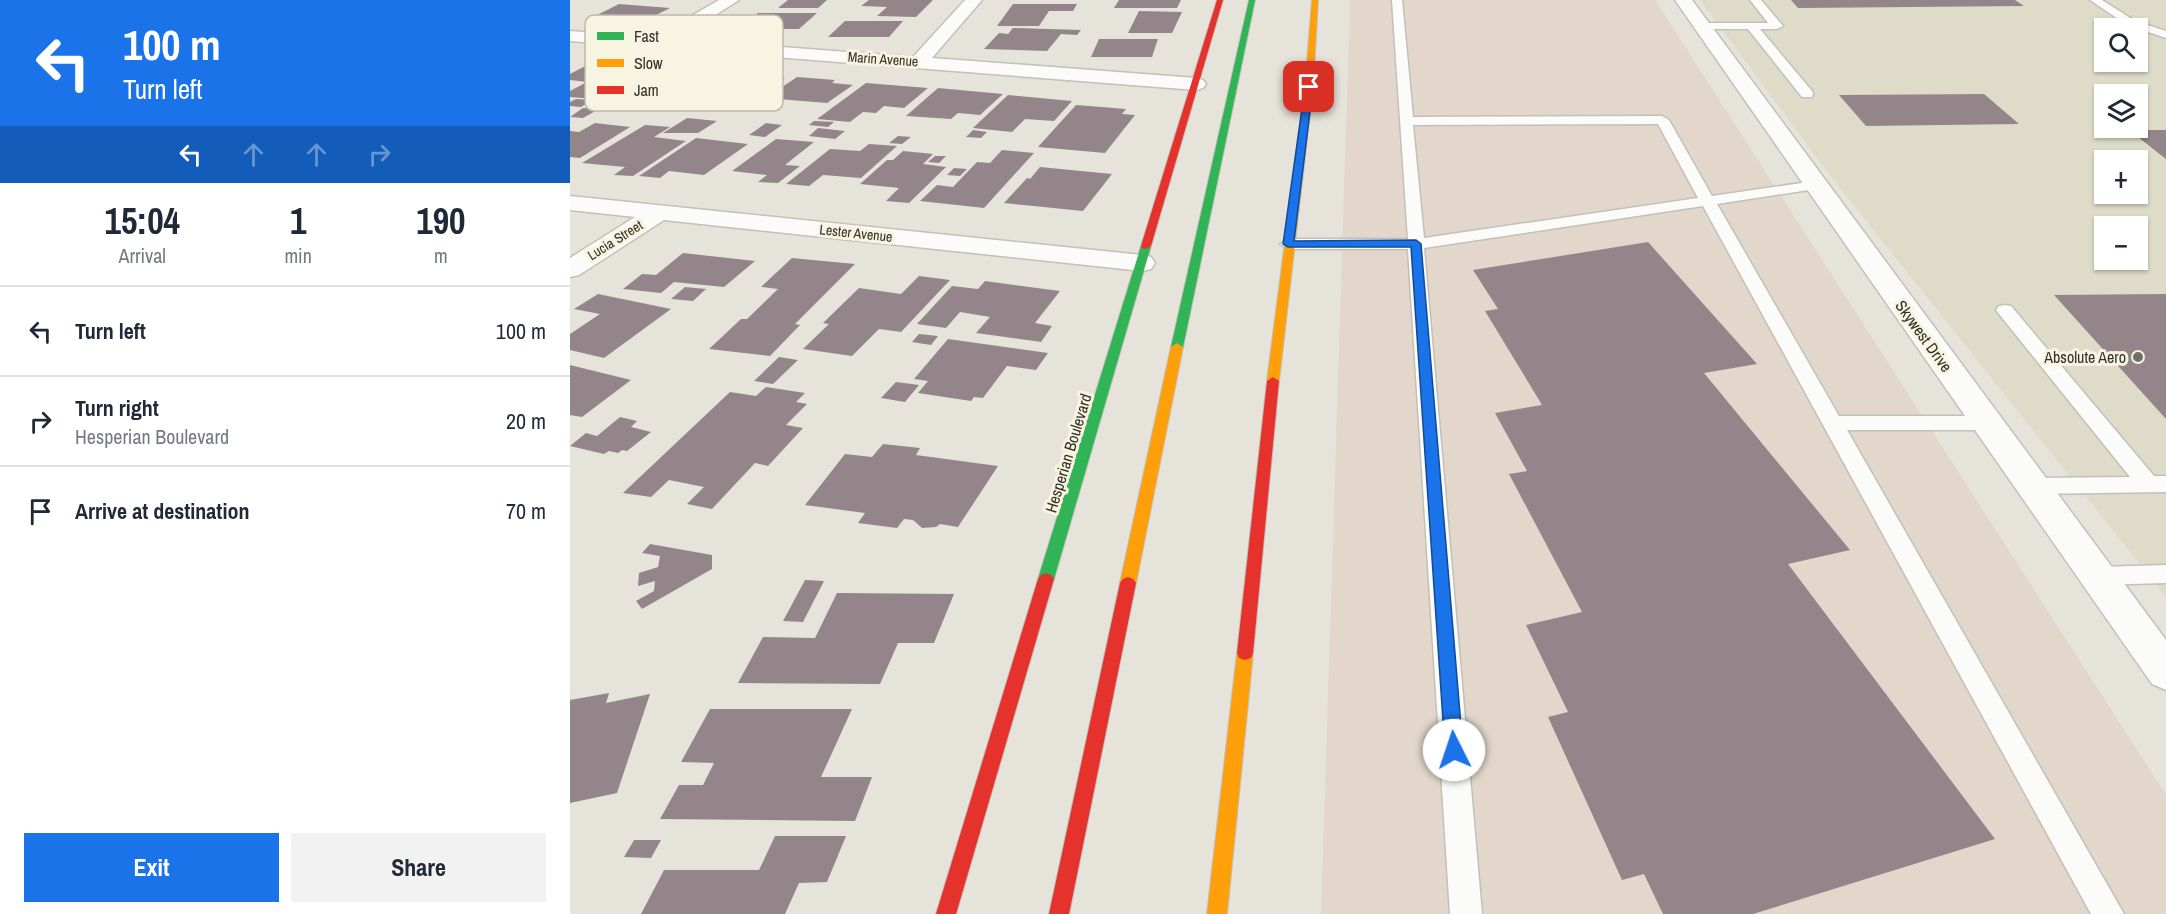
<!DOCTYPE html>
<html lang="en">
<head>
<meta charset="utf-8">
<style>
	:root { --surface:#fff; --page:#f2f2f3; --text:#1f2937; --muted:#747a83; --line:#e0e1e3; --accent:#1a73e8 }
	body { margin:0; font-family:"Archivo Narrow",sans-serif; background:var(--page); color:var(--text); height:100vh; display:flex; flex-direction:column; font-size:22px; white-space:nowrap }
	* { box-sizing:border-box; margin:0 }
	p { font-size:20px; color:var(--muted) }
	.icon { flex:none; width:33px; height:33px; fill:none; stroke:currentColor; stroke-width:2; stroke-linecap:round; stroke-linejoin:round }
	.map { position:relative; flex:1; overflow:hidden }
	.side { display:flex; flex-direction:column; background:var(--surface); width:570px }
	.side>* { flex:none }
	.banner { background:#1a73e8; color:#fff; overflow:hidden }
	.controls { position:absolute; left:1524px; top:18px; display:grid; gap:12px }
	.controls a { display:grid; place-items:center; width:54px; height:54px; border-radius:0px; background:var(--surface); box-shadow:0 2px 4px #0004; font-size:30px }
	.pin { position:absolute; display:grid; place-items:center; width:51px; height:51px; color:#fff; margin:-26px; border-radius:12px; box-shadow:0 3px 9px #0006 }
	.me { position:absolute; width:66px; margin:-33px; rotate:356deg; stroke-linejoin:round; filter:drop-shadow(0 0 4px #0008) }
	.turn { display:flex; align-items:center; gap:21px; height:126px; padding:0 24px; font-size:27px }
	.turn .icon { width:78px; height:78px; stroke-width:2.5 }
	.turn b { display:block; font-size:42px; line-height:51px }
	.lanes { display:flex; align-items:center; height:57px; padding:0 24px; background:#0003; justify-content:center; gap:30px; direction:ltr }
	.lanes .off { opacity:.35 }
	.eta { display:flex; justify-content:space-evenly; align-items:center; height:102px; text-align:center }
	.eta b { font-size:36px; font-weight:700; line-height:42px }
	.cta { display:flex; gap:12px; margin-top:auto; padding:12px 24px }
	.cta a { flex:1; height:69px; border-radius:0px; background:var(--accent); color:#fff; font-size:24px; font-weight:700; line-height:69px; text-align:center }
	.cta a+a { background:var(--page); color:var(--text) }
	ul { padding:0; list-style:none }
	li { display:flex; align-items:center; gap:18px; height:90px; padding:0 24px; border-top:2px solid var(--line) }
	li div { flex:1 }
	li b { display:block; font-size:22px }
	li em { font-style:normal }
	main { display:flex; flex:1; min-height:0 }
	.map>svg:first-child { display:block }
	.commercial { fill:#e2d7ca }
	.built { fill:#dfdbc9; fill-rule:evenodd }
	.building { fill:#94858b }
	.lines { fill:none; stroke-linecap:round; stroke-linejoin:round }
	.lane-casing { stroke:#c1c0b9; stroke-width:3 }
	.street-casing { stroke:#c1c0b9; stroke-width:3 }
	.fast-casing { stroke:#c1c0b9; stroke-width:2 }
	.slow-casing { stroke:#c1c0b9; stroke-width:2 }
	.jam-casing { stroke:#c1c0b9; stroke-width:2 }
	.lane { fill:#fbfbf9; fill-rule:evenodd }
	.street { fill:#fbfbf9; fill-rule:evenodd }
	.fast { fill:#30b455; fill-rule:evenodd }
	.slow { fill:#ff9f0a; fill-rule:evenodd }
	.jam { fill:#e5322d; fill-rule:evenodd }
	.route { fill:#1a73e8; stroke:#114b97; stroke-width:1.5 }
	.poi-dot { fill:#706f67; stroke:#f8f4e2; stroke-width:2 }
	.labels { text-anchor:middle; stroke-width:6; stroke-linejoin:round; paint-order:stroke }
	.far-street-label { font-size:14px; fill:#313029; stroke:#f8f4e2 }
	.street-label { font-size:16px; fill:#313029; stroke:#f8f4e2 }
	.poi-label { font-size:16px; fill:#313029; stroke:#f8f4e2; text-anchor:end }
	.key { fill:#f8f4e2; stroke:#bcb9aa; stroke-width:1.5 }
	.key-label { font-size:16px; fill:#313029 }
</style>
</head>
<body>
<main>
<section class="side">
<div class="banner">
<div class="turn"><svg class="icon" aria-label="left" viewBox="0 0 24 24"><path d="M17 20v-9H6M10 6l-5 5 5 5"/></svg><div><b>100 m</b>Turn left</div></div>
<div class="lanes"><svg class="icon" aria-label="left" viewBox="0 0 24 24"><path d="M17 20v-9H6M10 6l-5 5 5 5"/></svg><svg class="icon off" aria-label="ahead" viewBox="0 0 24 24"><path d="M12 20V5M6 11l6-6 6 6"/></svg><svg class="icon off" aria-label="ahead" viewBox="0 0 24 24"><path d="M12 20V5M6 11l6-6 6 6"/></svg><svg class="icon off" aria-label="right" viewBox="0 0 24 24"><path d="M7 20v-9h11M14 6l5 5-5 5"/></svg></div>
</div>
<div class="eta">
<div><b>15:04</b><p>Arrival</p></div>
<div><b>1</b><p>min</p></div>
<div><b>190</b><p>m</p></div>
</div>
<ul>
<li><svg class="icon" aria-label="left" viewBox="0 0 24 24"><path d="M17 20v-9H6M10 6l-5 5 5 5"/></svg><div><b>Turn left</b></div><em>100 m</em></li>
<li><svg class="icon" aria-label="right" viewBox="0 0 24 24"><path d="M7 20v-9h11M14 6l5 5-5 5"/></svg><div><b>Turn right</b><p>Hesperian Boulevard</p></div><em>20 m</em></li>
<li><svg class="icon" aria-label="arrive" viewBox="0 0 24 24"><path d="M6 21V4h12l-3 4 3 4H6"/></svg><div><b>Arrive at destination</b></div><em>70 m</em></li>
</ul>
<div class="cta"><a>Exit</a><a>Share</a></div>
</section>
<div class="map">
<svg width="1596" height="914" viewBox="0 0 1596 914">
	<rect width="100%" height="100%" fill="#e6e4da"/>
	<path class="commercial" d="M780,0H1085L1596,795V914H751Z"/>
	<path class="built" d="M1130,0H1596V597L1258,173ZM1534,28H1568V62H1534ZM1534,94H1568V128H1534ZM1534,160H1568V194H1534ZM1534,226H1568V260H1534Z"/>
	<path class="building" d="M218,0H257L248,8H208Z
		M299,0H363L346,17L307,16L317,7L291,6Z
		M549,0H611L607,8H544Z
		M1221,0H1445L1454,6L1228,8Z
		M49,4L100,8L70,23L19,19Z
		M443,4H507L503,11H479L469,26H427Z
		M569,11L612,12L602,33H558Z
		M188,13H247L229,29H168Z
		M275,21H333L319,37H258Z
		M443,28L511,30L507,35L491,34L477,51L414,49L429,33L438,34Z
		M529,39H588L582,57H521Z
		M25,61L82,65L24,99L0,97V91L17,82L0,80V74Z
		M164,69H174L170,72L215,78L187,96L128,90Z
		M227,77L265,80L262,83L283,85L257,103L196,98Z
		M296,83L358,88L334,108L314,106L306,113L293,112L280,122L247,119Z
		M368,88L433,94L410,115L388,113L381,119L336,116Z
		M1414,94L1449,124L1296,126L1269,95Z
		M438,95L502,101L484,121L455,119L442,132L403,128Z
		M6,99L22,100L11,107L0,106V102Z
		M506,105L556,109L552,114L565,115L535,153L468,147Z
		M13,108L29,109L13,118L0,117Z
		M117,118L147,121L128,133H93Z
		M244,121L264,122L258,127L239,125Z
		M25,123L60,127L10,158L0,157V131L9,132Z
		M196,123L212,125L195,137L179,135Z
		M75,125L100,127L84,137L116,141L63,176L44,175L55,167L12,163Z
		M248,128L275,131L265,139L239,136Z
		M403,130L417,132L411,138L396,137Z
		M1559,130H1596V159Z
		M328,136L341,137L332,144L319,143Z
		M126,138L178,144L134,175L99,171L90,178L69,176Z
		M206,139L244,142L215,165L230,166L208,183L188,182L197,175L162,171Z
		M299,144L327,146L291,178L253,175L239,186L216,184L260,149L290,151Z
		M432,150L464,153L414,208L350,201L367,185L383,187L407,162L420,163Z
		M333,151L363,154L353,164L376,167L339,203L316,201L329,188L290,184L317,160H323Z
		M365,156H376L369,163L358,162Z
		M470,167L542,174L513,211L434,203L457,178L460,179Z
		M384,168L397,169L390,176L377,175Z
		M1078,242L1187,364L1134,373L1280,550L1218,564L1425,839L1183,914H1093L1074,874L1052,880L978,717L998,712L956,625L1012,612L939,474L957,471L925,413L972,405L915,311L928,309L903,270Z
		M113,253L185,261L154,287L104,282L91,293L53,289L72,274L86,275Z
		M222,258L285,264L225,324L230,325L200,356L139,349L171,319H177L208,289L191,287Z
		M349,276L380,280L331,332L309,329L282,356L233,349L259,324L253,323L289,288L331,294Z
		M415,281L490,291L465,323L482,326L471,342L406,333L420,317L390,312L376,328L347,324L382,286L408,289Z
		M115,287L136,289L123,301L101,299Z
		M28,294L101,309L34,358L0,350V334L30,314L4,309Z
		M1596,294V419L1484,295Z
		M349,334L368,336L361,345L342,342Z
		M378,339L478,353L466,370L437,366L413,398L404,397L401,401L348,393L358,381L344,379Z
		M209,357L228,360L203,384L184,381Z
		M0,365L61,380L12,417L0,415Z
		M326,382L349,385L335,402L311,398Z
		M196,387L235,393L226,402L237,404L216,425L233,428L198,466L185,463L142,509L117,504L134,487L99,480L81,497L53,493L160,392L186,396Z
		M50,417L67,421L61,427L81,432L57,451L52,450L48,453L39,451L34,454L0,446L16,433L27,436Z
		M313,444L350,448L346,455L428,466L388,527L370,524L366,527L352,528L343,520L334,519L327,528L288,523L295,513L235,505L275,454L302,457Z
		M80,544L142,555V569L72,609L66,601L84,591L85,581L68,586L69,573L88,567L90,556L72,553Z
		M235,580L254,581L233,622L213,621Z
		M267,593L384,594L364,643H328L310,684L168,683L193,637L245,638Z
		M39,693L36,703L80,694L47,793L0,803V700Z
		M140,709H282L251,777H302L285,821L90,819L109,785H133L144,763L111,762Z
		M205,836H276L257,882L229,883L215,914H71L94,870H189Z
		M64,840H91L81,858L54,857Z"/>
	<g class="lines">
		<g class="lane-casing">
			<path id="lane" d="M822,0H832L843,117L1092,116L1099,120L1142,196L1245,181L1250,182L1252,185L1250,188L1245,189L1147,204L1269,416H1417L1424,418L1427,423L1424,428L1417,430H1277L1554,914H1521L1133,206L854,248L912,914H880L838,249H718L710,244L718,239H838ZM1088,124L1128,198L854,238L843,125Z
				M1180,0H1191L1213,26L1207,29H1190L1242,91L1243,94L1242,97H1232L1178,29H1131L1125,26L1131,23H1198Z
				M1520,0H1532L1565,21L1596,31V38L1557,25Z
				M1435,305L1441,306L1584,476H1596V492L1462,494L1454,492L1451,486L1454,480L1462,478L1560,477L1429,314L1426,310L1429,306Z
				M1596,565V583L1527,585L1519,583L1515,576L1519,569L1527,567Z"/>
		</g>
		<g class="street-casing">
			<path id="street" d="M149,0H169L108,39L343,57L395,0H412L362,58L626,78L633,80L636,84L633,88L626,90L0,41V31L85,37Z
				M1105,0H1122L1596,640V690L1582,684Z
				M0,196L572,255L581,257L585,263L581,269L572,271L94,220L9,275L0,277V258L65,217L0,210Z"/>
		</g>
		<g class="fast-casing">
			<path id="fast" d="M679,0H685L613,347L607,351L601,347Z
				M576,243L581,246L484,579L481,583L476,585L471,583L468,579L571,246Z"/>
		</g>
		<g class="slow-casing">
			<path id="slow" d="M742,0H748L743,87L709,381L703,385L697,381L735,87Z
				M607,343L613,347L566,583L563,587L558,589L553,587L550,583L601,347Z
				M675,646L681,648L683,653L657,914H637L667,653L669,648Z"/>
		</g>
		<g class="jam-casing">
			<path id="jam" d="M647,0H653L581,246L576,249L572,248L571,246Z
				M703,377L709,381L683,653L681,658L675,660L669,658L667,653L697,381Z
				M476,573L481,575L484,579L386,914H366L468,579L471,575Z
				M558,577L563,579L566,583L499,914H479L550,583L553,579Z"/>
		</g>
		<use href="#lane" class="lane"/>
		<use href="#street" class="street"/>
		<use href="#fast" class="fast"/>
		<use href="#slow" class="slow"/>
		<use href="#jam" class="jam"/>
	</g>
	<path class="route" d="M739,85L743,87L724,241L846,240L851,244L893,750L890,756L884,758L878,756L875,750L841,247H718L713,244L735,87Z"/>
	<circle class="poi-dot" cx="1568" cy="357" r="6"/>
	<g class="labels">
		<g class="far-street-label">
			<text transform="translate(313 59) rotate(4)" y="5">Marin Avenue</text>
			<text transform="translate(286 233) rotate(6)" y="5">Lester Avenue</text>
			<text transform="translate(45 240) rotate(-32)" y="5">Lucia Street</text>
		</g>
		<g class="street-label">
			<text transform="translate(1354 336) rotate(54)" y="6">Skywest Drive</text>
			<text transform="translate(498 453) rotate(-73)" y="6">Hesperian Boulevard</text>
		</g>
		<g class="poi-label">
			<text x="1556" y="363">Absolute Aero</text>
		</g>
	</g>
	<rect x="15" y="15" width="198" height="96" rx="9" class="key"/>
	<rect x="27" y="32" width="27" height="8" fill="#30b455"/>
	<rect x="27" y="59" width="27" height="8" fill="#ff9f0a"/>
	<rect x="27" y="86" width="27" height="8" fill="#e5322d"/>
	<g class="key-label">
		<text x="64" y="42">Fast</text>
		<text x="64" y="69">Slow</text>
		<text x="64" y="96">Jam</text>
	</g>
</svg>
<div class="controls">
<a><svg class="icon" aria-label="search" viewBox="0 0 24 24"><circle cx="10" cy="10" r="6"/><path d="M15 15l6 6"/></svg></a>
<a><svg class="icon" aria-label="layers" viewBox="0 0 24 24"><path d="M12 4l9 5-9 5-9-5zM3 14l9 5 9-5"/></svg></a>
<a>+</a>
<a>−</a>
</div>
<div class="pin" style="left:739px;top:87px;background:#d93025"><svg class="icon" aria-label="arrive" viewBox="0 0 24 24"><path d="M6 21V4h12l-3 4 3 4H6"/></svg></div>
<svg class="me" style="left:884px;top:750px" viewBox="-20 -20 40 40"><circle r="19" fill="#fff"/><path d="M0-13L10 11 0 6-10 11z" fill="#1a73e8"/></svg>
</div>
</main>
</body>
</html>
